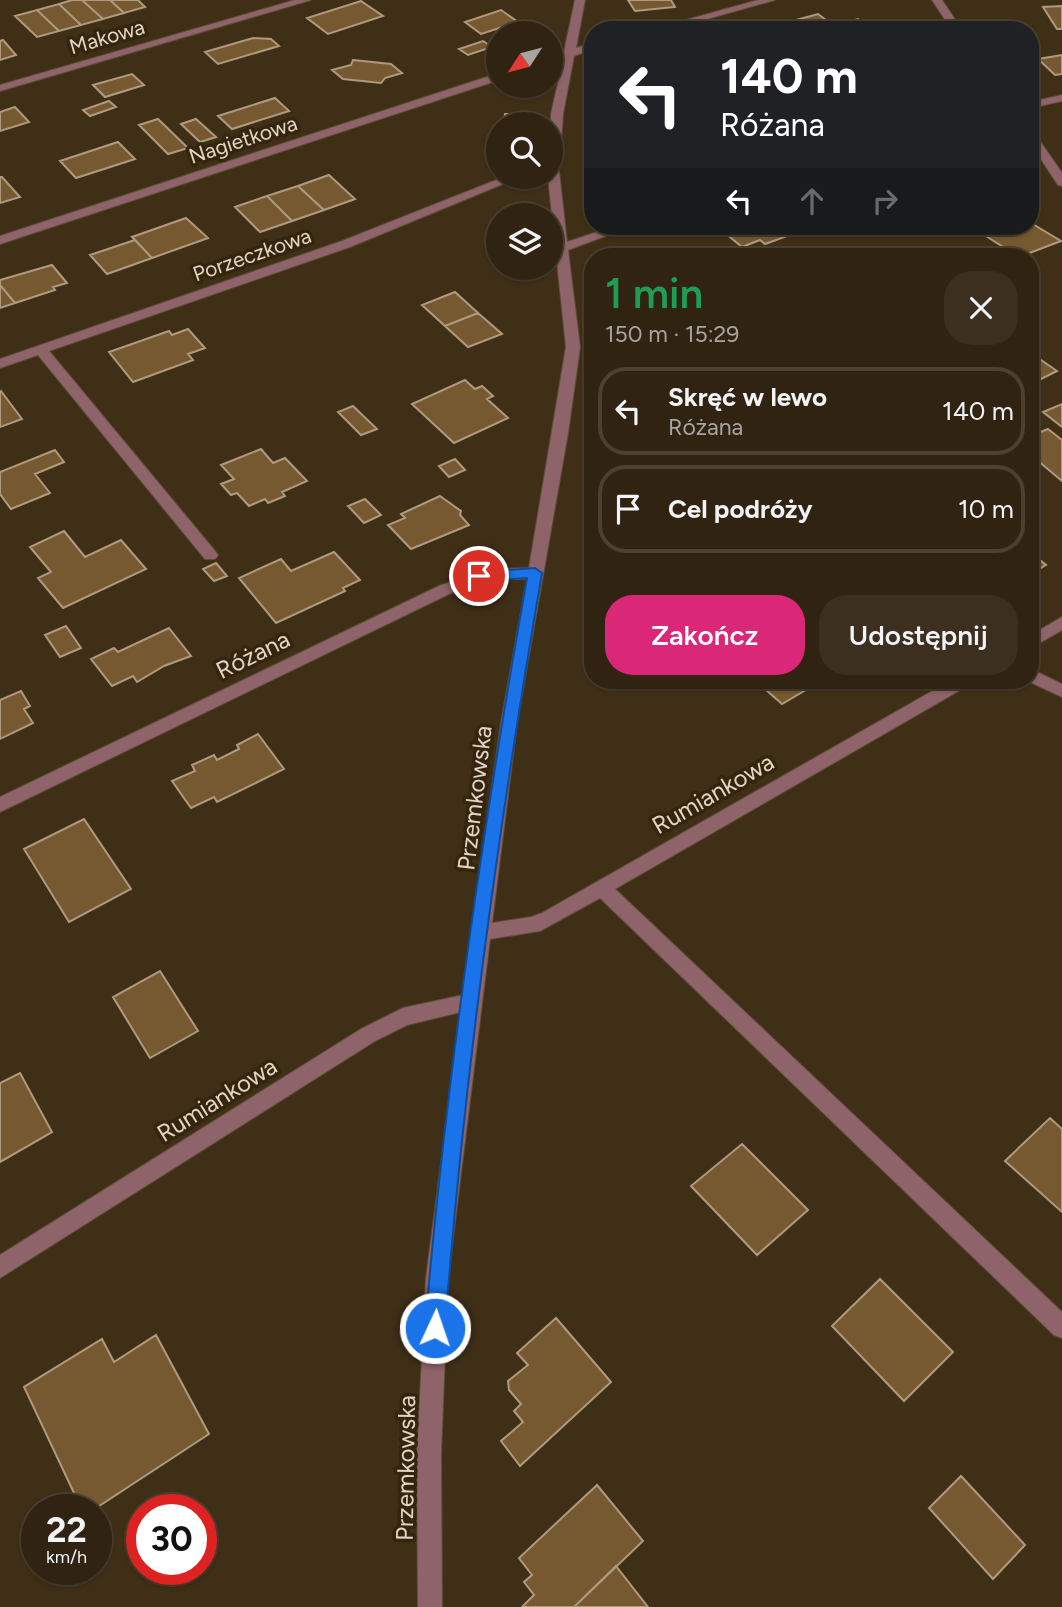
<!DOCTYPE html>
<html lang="pl">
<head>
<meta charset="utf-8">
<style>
	:root { --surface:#302311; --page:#3c2f1f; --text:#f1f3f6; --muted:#a8a49f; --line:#4b4031; --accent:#db2777 }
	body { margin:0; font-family:Figtree,sans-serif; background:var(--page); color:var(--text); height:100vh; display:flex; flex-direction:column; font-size:26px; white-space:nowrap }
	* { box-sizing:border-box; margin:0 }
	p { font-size:23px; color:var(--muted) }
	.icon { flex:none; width:38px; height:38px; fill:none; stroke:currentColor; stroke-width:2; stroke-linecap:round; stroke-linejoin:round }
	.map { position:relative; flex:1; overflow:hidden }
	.drawer { position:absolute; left:584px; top:248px; width:455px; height:441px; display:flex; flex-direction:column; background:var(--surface); border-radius:28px; box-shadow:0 2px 5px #0004,0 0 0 2px var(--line) }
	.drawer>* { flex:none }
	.top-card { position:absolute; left:584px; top:21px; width:455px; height:214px; border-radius:28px; box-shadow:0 2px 5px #0004,0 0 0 2px var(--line); background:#202124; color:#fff; overflow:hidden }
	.needle { width:46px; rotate:234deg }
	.buttons { position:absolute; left:486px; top:21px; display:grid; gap:14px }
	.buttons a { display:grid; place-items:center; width:77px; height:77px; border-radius:50%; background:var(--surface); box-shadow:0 2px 5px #0004,0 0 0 2px var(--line); font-size:35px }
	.speed { position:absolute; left:21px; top:1494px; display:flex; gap:14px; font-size:35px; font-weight:700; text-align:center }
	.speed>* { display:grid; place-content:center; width:91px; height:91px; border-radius:50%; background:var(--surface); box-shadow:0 2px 5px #0004,0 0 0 2px var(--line); line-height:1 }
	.speed small { font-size:18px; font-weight:400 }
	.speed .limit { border:10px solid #d22; background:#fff; color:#111 }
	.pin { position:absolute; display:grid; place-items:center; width:60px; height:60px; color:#fff; margin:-30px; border:4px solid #fff; border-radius:50%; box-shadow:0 2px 7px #0007 }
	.me { position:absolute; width:77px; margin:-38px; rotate:3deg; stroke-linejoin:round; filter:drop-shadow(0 0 5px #0008) }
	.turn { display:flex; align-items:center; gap:24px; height:147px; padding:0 21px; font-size:32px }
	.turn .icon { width:91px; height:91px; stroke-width:2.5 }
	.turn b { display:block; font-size:49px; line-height:60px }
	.lanes { display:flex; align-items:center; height:66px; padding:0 21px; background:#0003; justify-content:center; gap:35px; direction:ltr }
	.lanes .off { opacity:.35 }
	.round { display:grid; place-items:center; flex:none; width:74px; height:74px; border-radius:28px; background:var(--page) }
	.headline { display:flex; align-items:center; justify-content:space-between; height:119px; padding:0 21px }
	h1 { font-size:42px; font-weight:600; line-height:52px; color:#1e9e55 }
	.button { display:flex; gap:14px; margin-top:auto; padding:14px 21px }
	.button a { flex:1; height:80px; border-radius:28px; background:var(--accent); color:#fff; font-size:28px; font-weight:600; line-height:80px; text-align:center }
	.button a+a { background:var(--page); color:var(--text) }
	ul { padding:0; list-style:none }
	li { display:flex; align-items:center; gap:21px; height:88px; margin:0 14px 10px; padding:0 7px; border:4px solid var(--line); border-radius:28px }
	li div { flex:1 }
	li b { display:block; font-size:26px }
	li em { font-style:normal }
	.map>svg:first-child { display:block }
	.building { fill:#775931; stroke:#af9a7f; stroke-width:2 }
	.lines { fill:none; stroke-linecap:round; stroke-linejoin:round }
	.minor-casing { stroke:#5d4d37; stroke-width:2 }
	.minor { fill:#8f636a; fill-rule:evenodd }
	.route { fill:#1a73e8; stroke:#114b97; stroke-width:2 }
	.labels { text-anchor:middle; stroke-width:7; stroke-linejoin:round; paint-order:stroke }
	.far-street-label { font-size:21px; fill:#e0d5c7; stroke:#36250d }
	.street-label { font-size:24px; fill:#e0d5c7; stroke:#36250d }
</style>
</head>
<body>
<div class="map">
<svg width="1062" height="1607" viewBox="0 0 1062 1607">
	<rect width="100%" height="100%" fill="#402f17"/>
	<path class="building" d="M72,0H82L103,19L81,25L59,4Z
		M82,0H110L124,13L103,19Z
		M110,0H138L145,7L124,13Z
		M628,0H671L675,7L635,11Z
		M361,1L383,16L328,34L307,18Z
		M59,4L81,25L59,31L37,10Z
		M1062,6V29H1057L1043,7Z
		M37,10L59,31L37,37L15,16Z
		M501,10L518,22L481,34L465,22Z
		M818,14L834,26L858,19L873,30L766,28Z
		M253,38L271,39L279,46L218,64L205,52Z
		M3,40L16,55L0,60V41Z
		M483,41L492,47L468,55L459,49Z
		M1062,55V74L1055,75L1038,59Z
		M353,60L391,64L402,73L385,78L381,83L343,79L332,70L351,65Z
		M132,74L144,85L105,97L93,85Z
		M275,98L289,111L232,129L218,116Z
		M109,101L116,107L90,116L83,110Z
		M15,107L29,122L0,131V112Z
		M505,114H516L515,124H503Z
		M158,119L188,148L168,154L139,125Z
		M196,119L216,137L200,142L181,124Z
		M118,142L135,159L76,178L60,161Z
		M329,175L355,199L324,210L298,186Z
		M0,177H2L20,197L0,203Z
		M298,186L324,210L292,221L267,196Z
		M267,196L292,221L260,232L235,207Z
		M186,218L208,238L152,258L132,237Z
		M1031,223L1061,241L1019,257L978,231L991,226H1031Z
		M743,226H795L801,231L765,244L760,240L742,247L725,233Z
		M135,240L152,258L107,274L90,255Z
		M704,250L714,257H683L687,256Z
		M52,265L67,283L53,287L55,290L15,303L0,285V280Z
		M0,285L15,303L0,308Z
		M455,292L478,313L445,326L422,305Z
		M478,313L502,334L468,347L445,326Z
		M188,329L205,348L188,354L193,360L133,382L109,352L169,331L172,335Z
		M1031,353L1057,371L1031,384Z
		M465,380L475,389L482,386L493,396L487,399L508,418L454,443L412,404Z
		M1,391L22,419L0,427V392Z
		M1062,404V427L1043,412Z
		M353,406L377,429L361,435L338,412Z
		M1048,429L1062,440V481L1031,455V436Z
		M261,449L273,463L285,458L307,481L282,492L285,496L268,503L265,499L249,506L237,493L231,495L221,484L234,479L221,465Z
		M55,450L64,462L35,474L50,493L11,509L0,494V472Z
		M455,459L465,470L449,477L439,466Z
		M440,496L461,511L460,515L469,525L411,549L388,525L405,518L401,514Z
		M365,499L381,515L364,523L348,506Z
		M64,531L85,557L121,540L146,569L63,608L38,578L51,572L30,547Z
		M334,552L360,580L343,588L345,591L276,623L239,578L281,559L291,571Z
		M1031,553L1046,565L1031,574Z
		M216,563L227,576L214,581L203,569Z
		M66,626L81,648L60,657L45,635Z
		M169,628L191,656L164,666L137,682L133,676L112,686L91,659L114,648L118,652Z
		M756,681H821L782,704Z
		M21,691L30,706L24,709L33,723L0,739V700Z
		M258,734L284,769L217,802L214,797L191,808L172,781L195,771L192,765L214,755L217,760L239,749L237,745Z
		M84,819L131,889L69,922L24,849Z
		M160,971L198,1031L150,1058L113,997Z
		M20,1073L52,1132L0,1162V1083Z
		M1050,1118L1062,1129V1212L1005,1161Z
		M742,1144L808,1210L757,1255L691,1186Z
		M880,1279L953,1352L904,1401L832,1326Z
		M556,1318L611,1382L520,1466L501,1441L523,1422L514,1411L521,1404L509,1390L508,1381L528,1365L517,1353Z
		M156,1335L209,1434L93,1510H82L24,1387L102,1339L114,1362Z
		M961,1476L1025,1545L993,1579L929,1508Z
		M597,1485L643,1541L574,1607H522L534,1595L524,1582L532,1575L519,1558Z
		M616,1566L648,1607H574Z"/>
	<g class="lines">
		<g class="minor-casing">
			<path id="minor" d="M295,0H311L0,91V85Z
				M575,0H585L576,48L593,43V49L574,56L563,114L559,171L567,242L615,226H632L568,250L580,347L568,433L517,723L492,923L531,917L542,913L950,681H971L969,685L615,889L1062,1312V1338L1054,1335L600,898L540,931L490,939L448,1278L441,1454L442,1607H418L417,1454L426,1278L461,1012L407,1025L375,1041L0,1278V1255L361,1029L403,1008L463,995L501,723L527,579H490L449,594L0,812V797L439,586L489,569L529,568L566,347L548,177H551V114L563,60L551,63V56L564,52Z
				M758,0H775L668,30H650Z
				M932,0H942L962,30H952Z
				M499,73V80L0,244V236Z
				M1062,95V101L1031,108V102Z
				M1031,133L1035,134L1062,173V186L1058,185L1031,144Z
				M504,177H520L350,247L49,351L215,551L218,555L215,559H205L38,355L0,368V359L342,241Z
				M1062,617V630L1031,648V635Z
				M1031,669L1062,684V697L1028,681H1031Z"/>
		</g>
		<use href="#minor" class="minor"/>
	</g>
	<path class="route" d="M535,568L542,573C499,823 464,1076 445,1328L442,1336L435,1339L428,1336L425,1328C446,1077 483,826 527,578L479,581L472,576L479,572Z"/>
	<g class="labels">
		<g class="far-street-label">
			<text transform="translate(107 37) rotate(-16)" y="7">Makowa</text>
			<text transform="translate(243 140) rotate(-18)" y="7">Nagietkowa</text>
			<text transform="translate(252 255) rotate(-19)" y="7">Porzeczkowa</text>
		</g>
		<g class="street-label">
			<text transform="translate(253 655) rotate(-26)" y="8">Różana</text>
			<text transform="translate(713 794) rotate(-30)" y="8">Rumiankowa</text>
			<text transform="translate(475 798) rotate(-83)" y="8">Przemkowska</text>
			<text transform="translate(217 1100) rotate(-32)" y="8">Rumiankowa</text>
			<text transform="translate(406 1468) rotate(-89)" y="8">Przemkowska</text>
		</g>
	</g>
</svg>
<div class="buttons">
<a><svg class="needle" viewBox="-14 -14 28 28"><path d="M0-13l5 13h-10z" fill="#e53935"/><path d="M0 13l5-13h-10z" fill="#a8a49f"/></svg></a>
<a><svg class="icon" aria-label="search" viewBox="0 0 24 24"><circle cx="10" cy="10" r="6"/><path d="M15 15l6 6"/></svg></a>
<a><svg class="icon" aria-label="layers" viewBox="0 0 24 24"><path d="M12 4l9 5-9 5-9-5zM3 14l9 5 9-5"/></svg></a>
</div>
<div class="speed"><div>22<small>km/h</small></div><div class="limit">30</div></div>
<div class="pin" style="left:479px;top:576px;background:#d93025"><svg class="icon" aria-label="arrive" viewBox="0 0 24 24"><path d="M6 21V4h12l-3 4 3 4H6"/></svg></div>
<svg class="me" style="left:435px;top:1328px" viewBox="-20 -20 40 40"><circle r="17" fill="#1a73e8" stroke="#fff" stroke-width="3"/><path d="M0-11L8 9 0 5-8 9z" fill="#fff"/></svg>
<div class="top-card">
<div class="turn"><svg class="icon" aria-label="left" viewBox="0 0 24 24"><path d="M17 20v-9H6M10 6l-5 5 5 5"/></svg><div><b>140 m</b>Różana</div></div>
<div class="lanes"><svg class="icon" aria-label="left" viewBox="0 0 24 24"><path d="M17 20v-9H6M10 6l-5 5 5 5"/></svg><svg class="icon off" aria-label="ahead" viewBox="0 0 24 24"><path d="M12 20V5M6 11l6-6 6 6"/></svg><svg class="icon off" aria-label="right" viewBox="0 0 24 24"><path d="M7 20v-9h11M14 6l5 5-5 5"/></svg></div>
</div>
<section class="drawer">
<div class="headline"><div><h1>1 min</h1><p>150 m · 15:29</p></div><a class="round"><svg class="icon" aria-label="close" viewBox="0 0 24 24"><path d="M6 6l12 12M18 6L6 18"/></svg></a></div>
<ul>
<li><svg class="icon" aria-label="left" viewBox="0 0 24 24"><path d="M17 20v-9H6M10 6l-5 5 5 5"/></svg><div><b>Skręć w lewo</b><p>Różana</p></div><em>140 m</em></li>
<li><svg class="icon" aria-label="arrive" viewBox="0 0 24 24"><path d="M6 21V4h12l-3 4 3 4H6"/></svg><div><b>Cel podróży</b></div><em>10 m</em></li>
</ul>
<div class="button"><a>Zakończ</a><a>Udostępnij</a></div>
</section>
</div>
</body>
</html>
